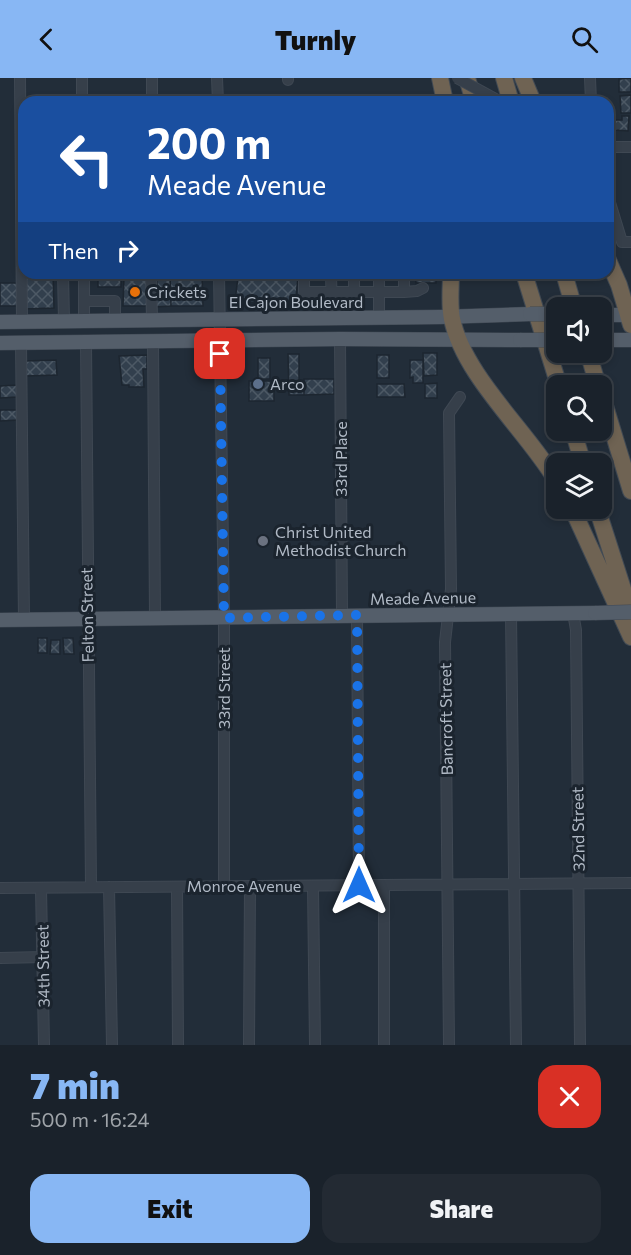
<!DOCTYPE html>
<html lang="en">
<head>
<meta charset="utf-8">
<style>
	:root { --surface:#1a222b; --page:#232a33; --text:#f1f3f6; --muted:#9fa4a9; --line:#383f47; --accent:#88b7f4 }
	body { margin:0; font-family:Commissioner,sans-serif; background:var(--page); color:var(--text); height:100vh; display:flex; flex-direction:column; font-size:22px; white-space:nowrap }
	* { box-sizing:border-box; margin:0 }
	p { font-size:20px; color:var(--muted) }
	.icon { flex:none; width:33px; height:33px; fill:none; stroke:currentColor; stroke-width:2; stroke-linecap:round; stroke-linejoin:round }
	.map { position:relative; height:967px; overflow:hidden }
	.details { display:flex; flex-direction:column; background:var(--surface); flex:1 }
	.details>* { flex:none }
	.top-card { position:absolute; left:18px; top:18px; width:596px; height:183px; border-radius:18px; box-shadow:0 3px 9px #0003,0 0 0 2px var(--line); background:#1a4fa0; color:#fff; overflow:hidden }
	.buttons { position:absolute; left:546px; top:219px; display:grid; gap:12px }
	.buttons a { display:grid; place-items:center; width:66px; height:66px; border-radius:12px; background:var(--surface); box-shadow:0 3px 9px #0003,0 0 0 2px var(--line); font-size:30px }
	.pin { position:absolute; display:grid; place-items:center; width:51px; height:51px; color:#fff; margin:-26px; border-radius:12px; box-shadow:0 3px 9px #0006 }
	.me { position:absolute; width:66px; margin:-33px; rotate:0deg; stroke-linejoin:round; filter:drop-shadow(0 0 4px #0008) }
	.turn { display:flex; align-items:center; gap:21px; height:126px; padding:0 30px; font-size:27px }
	.turn .icon { width:78px; height:78px; stroke-width:2.5 }
	.turn b { display:block; font-size:42px; line-height:51px }
	.then { display:flex; align-items:center; height:57px; padding:0 30px; background:#0003; gap:12px; font-size:22px }
	.round { display:grid; place-items:center; flex:none; width:63px; height:63px; border-radius:18px; background:var(--page) }
	.head { display:flex; align-items:center; justify-content:space-between; height:102px; padding:0 30px }
	h1 { font-size:36px; font-weight:800; line-height:45px; color:var(--accent) }
	.cta { display:flex; gap:12px; margin-top:auto; padding:12px 30px }
	.cta a { flex:1; height:69px; border-radius:18px; background:var(--accent); color:#111; font-size:24px; font-weight:800; line-height:69px; text-align:center }
	.cta a+a { background:var(--page); color:var(--text) }
	header { display:flex; justify-content:space-between; align-items:center; height:78px; padding:0 30px; background:var(--accent); color:#111; font-size:27px; font-weight:800 }
	.map>svg:first-child { display:block }
	.building { fill:url(#building-cross-hatch); stroke:#1d2630; stroke-width:1.5 }
	.lines { fill:none; stroke-linecap:round; stroke-linejoin:round }
	.minor-casing { stroke:#3f4853; stroke-width:12 }
	.major-casing { stroke:#3f4853; stroke-width:15 }
	.highway-casing { stroke:#414a54; stroke-width:18 }
	.minor { stroke:#363f4a; stroke-width:10 }
	.major { stroke:#545e6a; stroke-width:14 }
	.highway { stroke:#6f6353; stroke-width:16 }
	.minor-bridge-casing { stroke:#3f4853; stroke-width:12; stroke-linecap:butt }
	.major-bridge-casing { stroke:#3f4853; stroke-width:15; stroke-linecap:butt }
	.minor-bridge { stroke:#363f4a; stroke-width:10 }
	.major-bridge { stroke:#545e6a; stroke-width:14 }
	.route { stroke:#1a73e8; stroke-width:10; stroke-dasharray:0 18 }
	.food-dot { fill:#e8710a; stroke:#1b242e; stroke-width:2 }
	.service-dot { fill:#5c6f8a; stroke:#1b242e; stroke-width:2 }
	.worship-dot { fill:#6b7280; stroke:#1b242e; stroke-width:2 }
	.labels { text-anchor:middle; stroke-width:6; stroke-linejoin:round; paint-order:stroke }
	.poi-label { font-size:16px; fill:#b1bac6; stroke:#1b242e; text-anchor:start }
	.street-label { font-size:16px; fill:#b1bac6; stroke:#1b242e }
</style>
</head>
<body>
<header><svg class="icon" aria-label="back" viewBox="0 0 24 24"><path d="M15 5l-7 7 7 7"/></svg>Turnly<svg class="icon" aria-label="search" viewBox="0 0 24 24"><circle cx="10" cy="10" r="6"/><path d="M15 15l6 6"/></svg></header>
<div class="map">
<svg width="631" height="967" viewBox="0 0 631 967">
	<defs>
		<pattern id="building-cross-hatch" width="8" height="8" patternUnits="userSpaceOnUse" patternTransform="scale(1.5)"><rect width="8" height="8" fill="#323f4d"/><path d="M0 0l8 8M0 8l8-8" fill="none" stroke="#4d5965"/></pattern>
	</defs>
	<rect width="100%" height="100%" fill="#222d39"/>
	<path class="building" d="M631,0V14H619V1Z
		M631,17V35H621L620,18Z
		M622,38H629L628,53L615,52V42H622Z
		M24,195H53L54,230L23,231Z
		M98,195H121V209H98Z
		M157,195H170L171,228L154,229V215H157Z
		M253,195H261L262,199L282,201V195L293,196V199H298L295,229L235,223L238,199L252,200Z
		M415,195H436V205H416Z
		M202,196L203,228H171L170,197Z
		M124,199H147L148,228H123Z
		M0,205H17L18,228H0Z
		M423,275H437V297L424,298Z
		M288,276H299V306H304V317H289Z
		M147,277V291H143L144,309H129V307H122L119,278Z
		M377,277H389V300H377Z
		M258,280H270V301H258Z
		M56,282L57,297L25,298V283Z
		M410,282H423V305H413V299L410,300Z
		M304,301H334V316L304,317Z
		M249,303H274V323H249Z
		M437,305V320H425V306Z
		M377,306H404L405,319H377Z
		M17,307V319L0,320V308Z
		M0,332H17L18,342L0,343Z
		M38,560H47V575H38Z
		M63,560H73L74,576H64Z
		M51,562H60V576H50Z"/>
	<g class="lines">
		<g class="minor-casing">
			<path id="minor" d="M20,0L22,243
				M82,0V24
				M217,0L218,24
				M288,0V2
				M590,0L591,24
				M152,24V0
				M608,69H631
				M608,118L622,164H631
				M63,195L64,243
				M84,195V243
				M151,195L152,242
				M219,195L224,540V808
				M304,195V214H404V195
				M331,195L332,240
				M354,195V214
				M379,195V240
				M404,214L417,213L423,210
				M84,223H115V242
				M340,261L342,537
				M153,263L155,540
				M86,264L91,809
				M21,265L24,542
				M511,535L516,967
				M573,535L576,552L580,967
				M357,538L359,807
				M384,807V967
				M313,808L315,967
				M109,809L112,967
				M177,809L178,967
				M0,810L631,805
				M41,810L44,967
				M0,880L43,879
				M249,967L250,808
				M449,967L445,564L451,511L449,335L460,319"/>
		</g>
		<g class="major-casing">
			<path id="major" d="M602,237H631
				M0,244L440,239L530,236
				M602,262H631
				M0,265L340,261L520,262
				M0,542L595,535"/>
		</g>
		<g class="highway-casing">
			<path id="highway" d="M440,0L445,24
				M467,0L474,24
				M504,0L511,24
				M523,0L533,24
				M608,182L619,207L631,247
				M451,195C451,210 449,227 452,241C464,298 526,352 556,402
				M524,195L559,308
				M564,195L574,230
				M588,274L598,308
				M602,318L631,413
				M573,352L583,386
				M572,430L631,559
				M597,430L631,536"/>
		</g>
		<use href="#minor" class="minor"/>
		<use href="#major" class="major"/>
		<use href="#highway" class="highway"/>
		<g class="minor-bridge-casing">
			<path id="minor-bridge" d="M457,0L501,24"/>
		</g>
		<g class="major-bridge-casing">
			<path id="major-bridge" d="M530,236H556
				M520,262H556
				M595,535L631,534"/>
		</g>
		<use href="#minor-bridge" class="minor-bridge"/>
		<use href="#major-bridge" class="major-bridge"/>
	</g>
	<g class="lines">
		<path class="route" d="M220,276L224,540L357,537L359,807"/>
	</g>
	<circle class="food-dot" cx="135" cy="214" r="6"/>
	<circle class="service-dot" cx="258" cy="306" r="6"/>
	<circle class="worship-dot" cx="263" cy="463" r="6"/>
	<g class="labels">
		<g class="poi-label">
			<text x="147" y="220">Crickets</text>
			<text x="270" y="312">Arco</text>
			<text x="275" y="460">Christ United<tspan x="275" dy="18">Methodist Church</tspan></text>
		</g>
		<g class="street-label">
			<text x="296" y="230">El Cajon Boulevard</text>
			<text transform="translate(341 381) rotate(-90)" y="6">33rd Place</text>
			<text transform="translate(423 520) rotate(-1)" y="6">Meade Avenue</text>
			<text transform="translate(87 537) rotate(-91)" y="6">Felton Street</text>
			<text transform="translate(224 610) rotate(-90)" y="6">33rd Street</text>
			<text transform="translate(446 641) rotate(-91)" y="6">Bancroft Street</text>
			<text transform="translate(578 751) rotate(-91)" y="6">32nd Street</text>
			<text x="244" y="814">Monroe Avenue</text>
			<text transform="translate(43 888) rotate(-91)" y="6">34th Street</text>
		</g>
	</g>
</svg>
<div class="buttons">
<a><svg class="icon" aria-label="sound" viewBox="0 0 24 24"><path d="M4 9h4l5-4v14l-5-4H4zM17 9q2 3 0 6"/></svg></a>
<a><svg class="icon" aria-label="search" viewBox="0 0 24 24"><circle cx="10" cy="10" r="6"/><path d="M15 15l6 6"/></svg></a>
<a><svg class="icon" aria-label="layers" viewBox="0 0 24 24"><path d="M12 4l9 5-9 5-9-5zM3 14l9 5 9-5"/></svg></a>
</div>
<div class="pin" style="left:220px;top:276px;background:#d93025"><svg class="icon" aria-label="arrive" viewBox="0 0 24 24"><path d="M6 21V4h12l-3 4 3 4H6"/></svg></div>
<svg class="me" style="left:359px;top:807px" viewBox="-20 -20 40 40"><path d="M0-17L14 15 0 8-14 15z" fill="#1a73e8" stroke="#fff" stroke-width="4"/></svg>
<div class="top-card">
<div class="turn"><svg class="icon" aria-label="left" viewBox="0 0 24 24"><path d="M17 20v-9H6M10 6l-5 5 5 5"/></svg><div><b>200 m</b>Meade Avenue</div></div>
<div class="then">Then<svg class="icon" aria-label="right" viewBox="0 0 24 24"><path d="M7 20v-9h11M14 6l5 5-5 5"/></svg></div>
</div>
</div>
<section class="details">
<div class="head"><div><h1>7 min</h1><p>500 m · 16:24</p></div><a class="round" style="background:#d93025;color:#fff"><svg class="icon" aria-label="close" viewBox="0 0 24 24"><path d="M6 6l12 12M18 6L6 18"/></svg></a></div>
<div class="cta"><a>Exit</a><a>Share</a></div>
</section>
</body>
</html>
